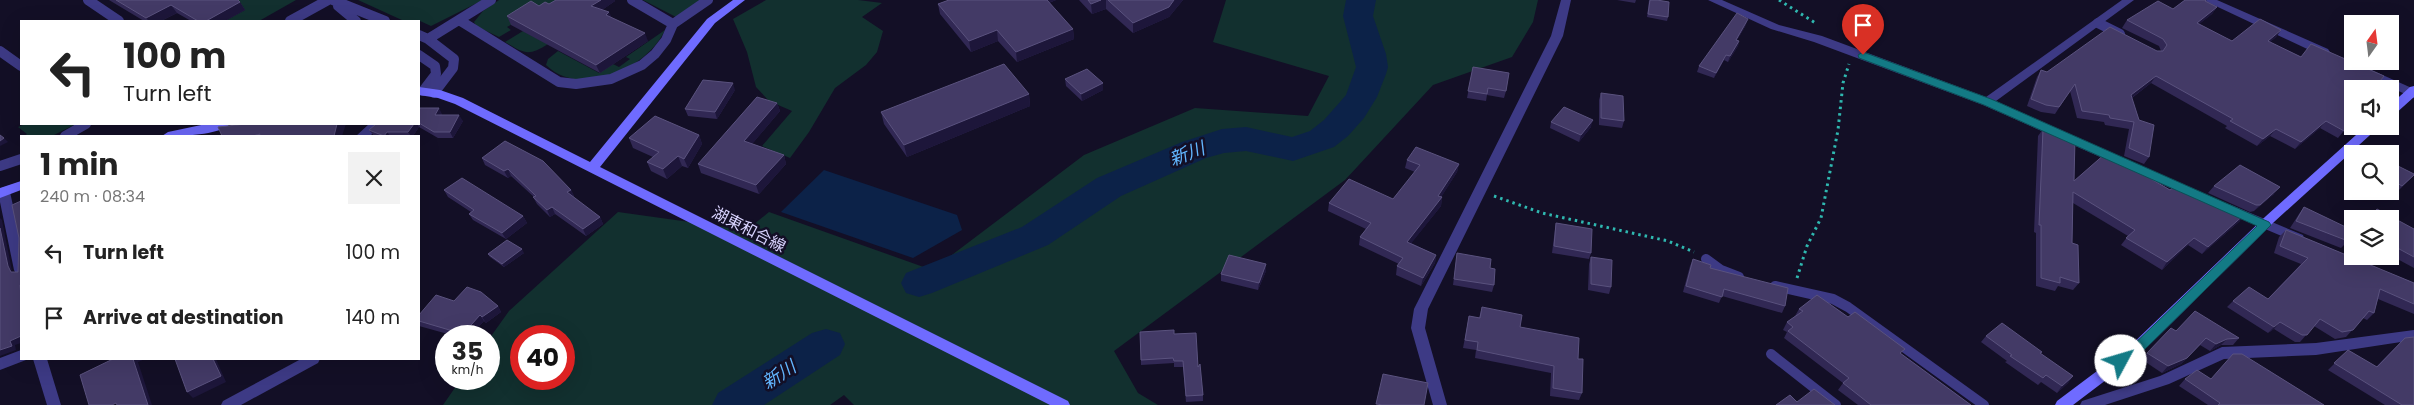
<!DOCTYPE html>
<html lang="en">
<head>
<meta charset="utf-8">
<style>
	:root { --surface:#fff; --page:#f2f2f2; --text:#222; --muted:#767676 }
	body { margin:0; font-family:Poppins,"Noto Sans JP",sans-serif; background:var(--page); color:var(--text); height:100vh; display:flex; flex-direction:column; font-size:19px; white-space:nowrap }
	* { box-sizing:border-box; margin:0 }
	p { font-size:16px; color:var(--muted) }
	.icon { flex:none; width:28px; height:28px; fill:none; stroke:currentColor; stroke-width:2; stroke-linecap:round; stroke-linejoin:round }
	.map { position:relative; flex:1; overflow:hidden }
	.details { position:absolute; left:20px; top:135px; width:400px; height:225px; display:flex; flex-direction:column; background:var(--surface); border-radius:0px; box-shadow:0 5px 20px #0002 }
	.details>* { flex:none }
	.top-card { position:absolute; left:20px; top:20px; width:400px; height:105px; border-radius:0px; box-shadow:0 5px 20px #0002; background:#fff; color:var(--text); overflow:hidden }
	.needle { width:32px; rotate:14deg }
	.tools { position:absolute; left:2344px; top:15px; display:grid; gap:10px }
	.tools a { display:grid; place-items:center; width:55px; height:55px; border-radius:0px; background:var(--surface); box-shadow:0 5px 20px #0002; font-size:25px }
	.speed { position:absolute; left:435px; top:325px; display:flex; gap:10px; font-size:25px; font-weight:700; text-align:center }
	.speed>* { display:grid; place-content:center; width:65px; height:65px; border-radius:50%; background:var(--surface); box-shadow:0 5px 20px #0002; line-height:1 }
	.speed small { font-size:12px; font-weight:400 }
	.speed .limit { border:8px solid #d22; background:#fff; color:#111 }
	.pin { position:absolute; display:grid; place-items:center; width:42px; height:42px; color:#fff; margin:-51px -21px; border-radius:50% 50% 50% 0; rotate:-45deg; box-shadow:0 0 5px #0007 }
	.pin .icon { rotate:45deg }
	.me { position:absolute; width:55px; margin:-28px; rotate:51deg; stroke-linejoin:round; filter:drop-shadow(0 0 4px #0008) }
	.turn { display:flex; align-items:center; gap:18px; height:105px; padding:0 20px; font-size:22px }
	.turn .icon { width:65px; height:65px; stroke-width:2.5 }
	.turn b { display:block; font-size:35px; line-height:42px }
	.round { display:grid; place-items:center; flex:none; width:52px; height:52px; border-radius:0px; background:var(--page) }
	.headline { display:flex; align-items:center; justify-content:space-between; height:85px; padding:0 20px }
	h1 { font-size:30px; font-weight:700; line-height:38px }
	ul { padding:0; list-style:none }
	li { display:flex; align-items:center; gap:15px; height:65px; padding:0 20px }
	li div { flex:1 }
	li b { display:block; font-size:19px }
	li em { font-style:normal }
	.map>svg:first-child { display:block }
	.green { fill:#12302f; fill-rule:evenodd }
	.water { fill:#0c2248 }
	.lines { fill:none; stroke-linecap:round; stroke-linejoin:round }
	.river { fill:#0c2248; fill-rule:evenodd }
	.path { stroke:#2fb8b0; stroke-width:3; stroke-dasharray:2.5 4; stroke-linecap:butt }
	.lane { stroke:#3d3a85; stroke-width:10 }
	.street { fill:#3d3a85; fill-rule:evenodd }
	.secondary { fill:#6f6bff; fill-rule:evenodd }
	.wall { fill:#312854 }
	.shaded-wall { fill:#1d163a }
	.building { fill:#433a66; stroke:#5a527e }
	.route { fill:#137a85; stroke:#0c4f56 }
	.labels { text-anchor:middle; stroke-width:5; stroke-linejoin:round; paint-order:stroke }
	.street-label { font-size:16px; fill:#d9d4ff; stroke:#130f26 }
	.water-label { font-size:18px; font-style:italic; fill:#62b6ff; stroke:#130f26 }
</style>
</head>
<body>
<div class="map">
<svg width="2414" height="405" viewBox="0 0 2414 405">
	<rect width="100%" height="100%" fill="#130f26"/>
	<path class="green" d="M230,0H296L259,21H225L245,10Z
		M358,0H483L431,26L420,21H404Z
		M499,0H578L535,10L507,27L511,30L499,37L476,26L474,22L483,11Z
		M643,0H704L676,17Z
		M766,0H858L882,3L862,17L883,31L877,52L866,65L835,88L809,132L790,158L762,146L792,111L769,101L756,87L747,52L733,19Z
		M1226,0H1538L1533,22L1512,57L1433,85L1345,180L1114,351L1138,393L1158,405H854L844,395L830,405H443L461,379H489V339L509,311L618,212L747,230L769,212L932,270L1084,155L1195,108L1308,116L1329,76L1213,42ZM521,336H564V379H521Z
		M665,30C647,69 580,99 546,65L548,59L558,51L599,73L613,64L619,67L630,59L626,57Z
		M523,31L548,44C528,57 524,53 505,42Z
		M25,124H76L52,136H24L27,134L18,127Z"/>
	<path class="water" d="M824,170L957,215L962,230L913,258L781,212Z"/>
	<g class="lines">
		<path class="river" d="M1346,0H1376L1373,16L1386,54L1388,67L1386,74L1377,97L1364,118L1348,136L1334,147L1293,161L1246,151L1224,153L1206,158L1121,196L1048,245L932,293L919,297L906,293L901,283L906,273L1022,227L1097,178L1182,142L1222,129L1246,127L1292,137L1310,131L1324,120L1340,102L1346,95L1356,67L1343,16Z
			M826,329L840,333L845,344L840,355L764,405H712L718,393L812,333Z"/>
		<path class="path" d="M1779,0L1817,24
			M1494,196L1542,213L1668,241L1694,252
			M1797,278L1807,246L1821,218L1838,130L1843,83L1849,64"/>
		<path class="lane" d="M88,0L119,21
			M333,0L385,21
			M338,6L356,21
			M459,20L559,82L576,84L611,79L642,65L655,54L666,40L673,24L632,0
			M290,21L328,0
			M2098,23L2120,34
			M673,24L708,0
			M419,35L428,39L454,59L453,68L434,93
			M428,39L491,0
			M0,51L21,66
			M419,55L435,66L436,74L423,91
			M65,136L86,124
			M0,166L21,159
			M1706,259L1721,270L1739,277
			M1775,286L1833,299L1848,307L1984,405
			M1771,354L1836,405"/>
		<path class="street" d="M1561,0H1571L1563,36L1428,309L1425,328L1447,405H1433L1411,328L1414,309L1551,36Z
			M1708,0H1722L1779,25L1822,36L1986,97L2122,0H2134L1996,101L2194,189L2196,192L2190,197L2186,195L1983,105L1814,42L1771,29Z
			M2203,0H2217L2328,49L2330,52L2328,55H2320Z
			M2367,68L2414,89V98L2363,75L2361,72Z
			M369,124H383L370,136H356Z
			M4,187L10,192L21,242V275L16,274L14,270L0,202V189Z
			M2229,204L2303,235L2304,238L2303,241H2293L2225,212L2223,209Z
			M2414,330V340L2316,355L2224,359L2169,384L2105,405H2080L2082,401L2160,376L2222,347L2316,343Z
			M21,350V359L26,360L0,370V358Z
			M33,359H47L61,405H47Z
			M301,359H320L318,363L241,405H221L223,401Z"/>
		<path class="secondary" d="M733,0H745L715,23L600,167L1068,401L1070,405H1050L455,104L438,98L419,95V87L440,90L463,98L590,162L707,19Z
			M2414,86V97L2394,115L2390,116V105L2410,87Z
			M206,124H230C221,135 176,137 162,136L168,132Z
			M2366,126H2380L2274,222L2139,355L2073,405H2055L2057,401L2129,347L2266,216Z
			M21,181V190L0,198V188Z"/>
	</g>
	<path class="wall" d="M109,0H238L240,2L245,10L225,21H191L177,13L161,21H144Z
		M556,0H614L615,1L602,10L611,17L648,41L600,73L511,25L507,16L539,6L549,4Z
		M949,0H1056L1049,3L1073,29L1074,39L1017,62L998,41L971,52L940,14L938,4Z
		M1079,0H1183L1169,17L1133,33L1106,9L1092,14Z
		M1617,0H1636L1635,3Z
		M1649,0L1668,17L1667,21L1647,17Z
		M2185,0H2207L2206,1L2217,7L2212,14L2199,24L2232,41L2281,30L2276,37L2270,42L2301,57L2376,86L2352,121L2338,138L2320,128L2295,149L2270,136L2257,146L2225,128L2227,126L2151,83L2132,98L2149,157L2144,164L2124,156L2129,129L2105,125L2104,122L2077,118L2070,91L2055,114L2041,112L2027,106L2037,77L2041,70L2047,72L2157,51H2161L2159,46L2122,28L2127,20L2173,9Z
		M1746,25L1737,40L1739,41L1738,46L1728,62L1724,60L1714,78L1697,72L1699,66Z
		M1473,67L1506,91L1504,98L1487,95L1486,101L1467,98Z
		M1065,79L1103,83V90L1082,101L1066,86Z
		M735,90L717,119L688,116L685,109Z
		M1601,93L1624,121L1622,128L1599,125V100Z
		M1029,94L1030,106L907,157L884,124L881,112Z
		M777,103L780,111L752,144L784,155L786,164L759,194L701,173L698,164Z
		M419,111L442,114L441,115L463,121L453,138H438L419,127L413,136H374L369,130L376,124H419Z
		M1551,122L1591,127L1579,142L1550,128Z
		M2043,129L2074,181L2125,164L2127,161L2146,176L2170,190L2240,221L2202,254L2188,245L2162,270L2121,245L2128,236L2073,203L2072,243L2079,283L2073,290L2058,286L2055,291L2036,286V233L2034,232L2038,136Z
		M699,135L702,144L688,168L682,166L667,179L651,171L647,162L653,157L633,148L629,138Z
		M482,158L571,190L574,196L573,197L600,217L603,224L586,236L555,214L550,217L537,204L533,197H534L511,176L508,178L485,165Z
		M1407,160L1459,164L1457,172L1441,197H1442L1441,206L1411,243L1436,255L1435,263L1421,286L1396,275L1397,266L1399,264L1359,245L1360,237L1366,229L1328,211L1329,203L1393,199L1415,172L1405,168Z
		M2352,160V169L2348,166Z
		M2390,162L2414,175L2396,193L2390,189Z
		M2214,186L2274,194L2254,211L2250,212L2208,193Z
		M444,190L523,216L527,223L506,239L473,220L469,214L471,212L448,197Z
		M2304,207L2348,241L2341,248L2290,228L2299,214Z
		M2390,219L2414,229V268L2390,255Z
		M1556,223L1591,253L1589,259L1552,253L1555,229Z
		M2286,230L2414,283V314L2378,299L2374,313L2367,320L2363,318L2346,337L2335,339L2314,326L2300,342H2295L2274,329L2268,333L2227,307L2233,301L2268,299L2301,264L2274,253L2279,237Z
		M524,253L504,267L490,257L488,254Z
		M1457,253L1490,268L1494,285L1492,292L1453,285Z
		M1591,257L1611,287L1609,294L1588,290L1589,264Z
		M1693,259L1785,306L1782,313L1722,296L1719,303L1683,292L1690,266Z
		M1266,271L1258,290L1221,281V274Z
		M454,301L498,306L501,312L486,323L484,321L470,336H455L419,326V315Z
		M1482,307L1578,359L1582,393L1579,400L1550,396L1551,373L1475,358L1476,350L1463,348L1469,316L1479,318Z
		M1799,309L1848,317L1901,354L1971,405H1858L1838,390L1843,383L1784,338L1787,332L1783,330L1787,322L1795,316Z
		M2176,331L2239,338L2233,345H2221L2210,351L2200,345L2181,364L2162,373L2141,359L2147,353Z
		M1140,332L1174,334L1198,367L1203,395V401L1186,402L1183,367H1174V363L1141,365Z
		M1986,336L2040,354L2073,376L2068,383L2057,393L2041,382L2038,385L2005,362L2007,361L1981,342Z
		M2405,338L2414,405H2385L2328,370L2348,350L2376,367Z
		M2185,379H2211L2324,405H2208L2179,386Z"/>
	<path class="shaded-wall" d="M601,0H614L615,1L595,15L591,6Z
		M1042,0H1056L1043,5Z
		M1101,0H1106V9L1092,14L1091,4Z
		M1174,0H1183L1169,17L1133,33V23Z
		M240,2L245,10L225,21H206Z
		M171,5L177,13L161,21H149L146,18Z
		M2217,7L2212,14L2192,30L2197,23Z
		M609,12L613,20L606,15Z
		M1748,19L1746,25L1734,45L1736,40Z
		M1073,29L1074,39L1017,62L1016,52Z
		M997,30L998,41L971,52L969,41Z
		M2281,30L2276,37L2263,48L2268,41Z
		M645,33L648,41L600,73L596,65Z
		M1739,41L1738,46L1728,62L1730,56Z
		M1726,55L1724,60L1714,78L1716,73Z
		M2156,76L2151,83L2126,102L2131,95Z
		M733,83L735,90L717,119L715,112Z
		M1103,83V90L1082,101L1081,94Z
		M1029,94L1030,106L907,157L904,145Z
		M777,103L780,111L747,150L744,141Z
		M439,108L442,114L438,121L435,115Z
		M459,115L463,121L453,138L450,132Z
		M1593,120L1591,127L1579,142L1581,135Z
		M2326,121L2320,128L2295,149L2301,142Z
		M337,124H346L342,136H334Z
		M414,124H417L419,127L413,136H411L408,132Z
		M2276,129L2270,136L2257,146L2263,139Z
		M387,132L390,136H384Z
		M699,135L702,144L688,168L684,159Z
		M4,138L8,142L0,146V141Z
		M784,155L786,164L759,194L756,185Z
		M678,156L682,166L667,179L663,169Z
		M1459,164L1457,172L1437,204L1438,196Z
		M508,169L511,176L508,178L504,171Z
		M2280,187L2274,194L2254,211L2260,205Z
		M571,190L574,196L570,198L567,192Z
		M1442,197L1441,206L1406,250L1407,242Z
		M552,207L555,214L550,217L547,210Z
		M2246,213L2240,221L2202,254L2208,247Z
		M523,216L527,223L506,239L502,233Z
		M600,217L603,224L586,236L583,229Z
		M0,218L2,220L12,271L16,276L8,266L0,228Z
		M2194,238L2188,245L2162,270L2167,262Z
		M522,249L524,253L504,267L502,264Z
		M1436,255L1435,263L1421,286L1423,278Z
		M1266,264V271L1258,290L1259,283Z
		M498,306L501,312L486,323L482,317Z
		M480,315L484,321L470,336H465L463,334Z
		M2280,322L2274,329L2268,333L2274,327Z
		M21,336V343L15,345L16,350L0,356V350L10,341Z
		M2206,338L2181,364L2162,373L2168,366Z
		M2227,339L2221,345L2210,351L2216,344Z
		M133,359H145L138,362L152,405H148Z
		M213,359H216L226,382L193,398L187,392Z
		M2073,376L2068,383L2057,393L2062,386Z"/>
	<path class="building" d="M116,0H238L240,2L206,21H198L171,5L146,18Z
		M556,0H601L591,6L609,12L606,15L645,33L596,65L507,16L531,1L539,6L545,2L549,4Z
		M949,0H1047L1073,29L1016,52L997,30L969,41L938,4Z
		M1088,0H1101L1091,4Z
		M1108,0H1174L1169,7L1133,23Z
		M1650,0H1657L1669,2L1668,17L1648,14Z
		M2185,0H2206L2205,1L2217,7L2197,23L2232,41L2260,19L2281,30L2268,41L2301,57L2311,44L2384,76L2376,86L2380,88L2379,89H2352V121L2344,131L2326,121L2301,142L2276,129L2263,139L2230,121L2233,119L2156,76L2131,95L2139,120L2154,125L2149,157L2129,148L2134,122L2110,118L2109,115L2082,111L2075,84L2059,107L2046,105L2031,99L2041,70L2047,72L2110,27L2157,51H2163L2167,45L2163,39L2127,20L2158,1L2173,9Z
		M1737,13L1748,19L1736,40L1739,41L1730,56L1726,55L1716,73L1699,66Z
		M1004,64L1029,94L904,145L881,112Z
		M1473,67L1509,73L1506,91L1488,88L1487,94L1468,91Z
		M1087,69L1103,83L1081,94L1065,79Z
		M703,80L733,83L715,112L685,109Z
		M1601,93L1623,96L1624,121L1601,118Z
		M757,97L777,103L744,141L784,155L756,185L698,164Z
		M1564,107L1593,120L1581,135L1551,122Z
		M420,108H439L435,115H459L450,132H434L419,123V111Z
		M655,116L699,135L684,159L678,156L663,169L647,162L659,152L629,138Z
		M246,124H337L334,136H259L260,134L253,136H222L218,127Z
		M376,124H414L408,132H387L384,136L369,130Z
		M2043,129L2075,138L2074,181L2106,153L2126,164L2127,161L2147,170L2146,176L2170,190L2178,184L2201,197L2204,195L2246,213L2208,247L2194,238L2167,262L2126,238L2135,230L2073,192L2072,243L2078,245L2079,283L2060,277V283L2041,278V225H2039Z
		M0,135L4,138L0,141Z
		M505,141L543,161L571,190L567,192L600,217L583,229L552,207L547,210L533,197L536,196L508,169L504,171L482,158Z
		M2370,146L2385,154H2360Z
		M1416,147L1459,164L1438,196L1442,197L1407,242L1436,255L1423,278L1397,266L1403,258L1360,237L1371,223L1329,203L1349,179L1393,199L1420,165L1407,160Z
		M2390,162L2414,174V175L2402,186L2390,179Z
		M2240,165L2280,187L2260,205H2256L2214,186Z
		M462,178L523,216L502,233L469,214L474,210L444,190Z
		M21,201V285H20L21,297V336L10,341L12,346L0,350V228L8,266L11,272H18L19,238L12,205Z
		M2304,207L2352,230V233L2348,241L2296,221Z
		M2377,209L2414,229V257L2390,244V219H2368Z
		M1556,223L1592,229L1591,253L1554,246Z
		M2286,230L2414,283V304L2380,289L2374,313L2369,311L2353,330L2342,332L2320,319L2307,335H2302L2280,322L2274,327L2233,301L2249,287L2268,299L2308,258L2280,246Z
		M507,240L522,249L502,264L488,254Z
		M1457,253L1491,259L1490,268L1495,269L1494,285L1454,279Z
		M1229,255L1266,264L1259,283L1221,274Z
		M1591,257L1612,260L1611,287L1591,284Z
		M1693,259L1711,265L1710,268L1788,288L1785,306L1724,289L1722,297L1686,286Z
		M467,287L481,292L498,306L482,317L480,315L463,334L419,321V315L436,295L454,301Z
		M1817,295L1848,317L1855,312L1905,349L1900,353L1971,405H1871L1843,383L1849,378L1788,331L1793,327L1787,322L1803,311L1799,309Z
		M1482,307L1522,315L1520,327L1579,338L1578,359H1583L1582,393L1553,388L1554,366L1477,350L1478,342L1465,340L1469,316L1480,318Z
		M2195,311L2239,338L2227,339L2216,344L2206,338L2187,358L2168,366L2147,353L2171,328L2176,331Z
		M2002,323L2042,352L2040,353L2073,376L2062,386L2046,375L2043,378L2010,356L2012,355L1986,336Z
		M1174,330V334L1196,333L1198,367L1200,364L1203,395L1186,396L1183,361H1174L1173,358L1141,360L1140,332Z
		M2414,337V405H2402L2334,363L2348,350L2377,367L2405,338Z
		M2233,354H2242L2324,405H2218L2220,403L2185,379L2197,370L2211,379Z
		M113,359H133L148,405H117L116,403L112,405H89L80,375Z
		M175,359H213L221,376L187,392Z
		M1383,374L1428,383L1424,405H1383L1376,404Z
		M1814,389L1835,405H1776L1790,395L1797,402Z"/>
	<path class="route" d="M1863,52L1991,99L2269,222L2271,225L2139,355L2126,365H2117L2115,361L2130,348L2257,226L1984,105L1859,58L1858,55Z"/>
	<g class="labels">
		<g class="street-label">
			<text transform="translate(749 229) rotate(27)" y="6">湖東和合線</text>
		</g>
		<g class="water-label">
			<text transform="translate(1187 154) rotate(-21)" y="6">新川</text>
			<text transform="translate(779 375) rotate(-33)" y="6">新川</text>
		</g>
	</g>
</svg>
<div class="tools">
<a><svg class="needle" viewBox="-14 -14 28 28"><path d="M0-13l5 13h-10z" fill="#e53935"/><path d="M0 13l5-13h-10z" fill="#767676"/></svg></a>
<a><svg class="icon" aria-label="sound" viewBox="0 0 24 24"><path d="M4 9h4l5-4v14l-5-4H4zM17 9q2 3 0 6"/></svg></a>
<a><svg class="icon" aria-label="search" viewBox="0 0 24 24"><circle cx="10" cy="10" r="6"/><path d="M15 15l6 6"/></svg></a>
<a><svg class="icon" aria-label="layers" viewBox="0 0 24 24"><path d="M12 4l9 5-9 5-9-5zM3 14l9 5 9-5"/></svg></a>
</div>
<div class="speed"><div>35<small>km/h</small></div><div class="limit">40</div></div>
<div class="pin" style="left:1863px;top:55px;background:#d93025"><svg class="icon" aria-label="arrive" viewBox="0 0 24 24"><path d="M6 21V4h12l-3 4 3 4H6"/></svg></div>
<svg class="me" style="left:2121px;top:361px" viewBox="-20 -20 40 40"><circle r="19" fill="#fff"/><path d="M0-13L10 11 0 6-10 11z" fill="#137a85"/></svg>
<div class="top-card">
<div class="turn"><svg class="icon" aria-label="left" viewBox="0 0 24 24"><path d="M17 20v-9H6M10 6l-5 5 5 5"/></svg><div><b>100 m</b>Turn left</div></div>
</div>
<section class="details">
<div class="headline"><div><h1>1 min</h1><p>240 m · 08:34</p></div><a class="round"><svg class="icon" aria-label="close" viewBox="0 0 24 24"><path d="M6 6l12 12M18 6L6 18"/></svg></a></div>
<ul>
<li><svg class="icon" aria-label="left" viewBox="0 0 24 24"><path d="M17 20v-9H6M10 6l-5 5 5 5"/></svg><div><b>Turn left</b></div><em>100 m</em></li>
<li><svg class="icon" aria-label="arrive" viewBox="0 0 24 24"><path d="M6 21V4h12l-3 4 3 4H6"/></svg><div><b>Arrive at destination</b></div><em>140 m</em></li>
</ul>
</section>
</div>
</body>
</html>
